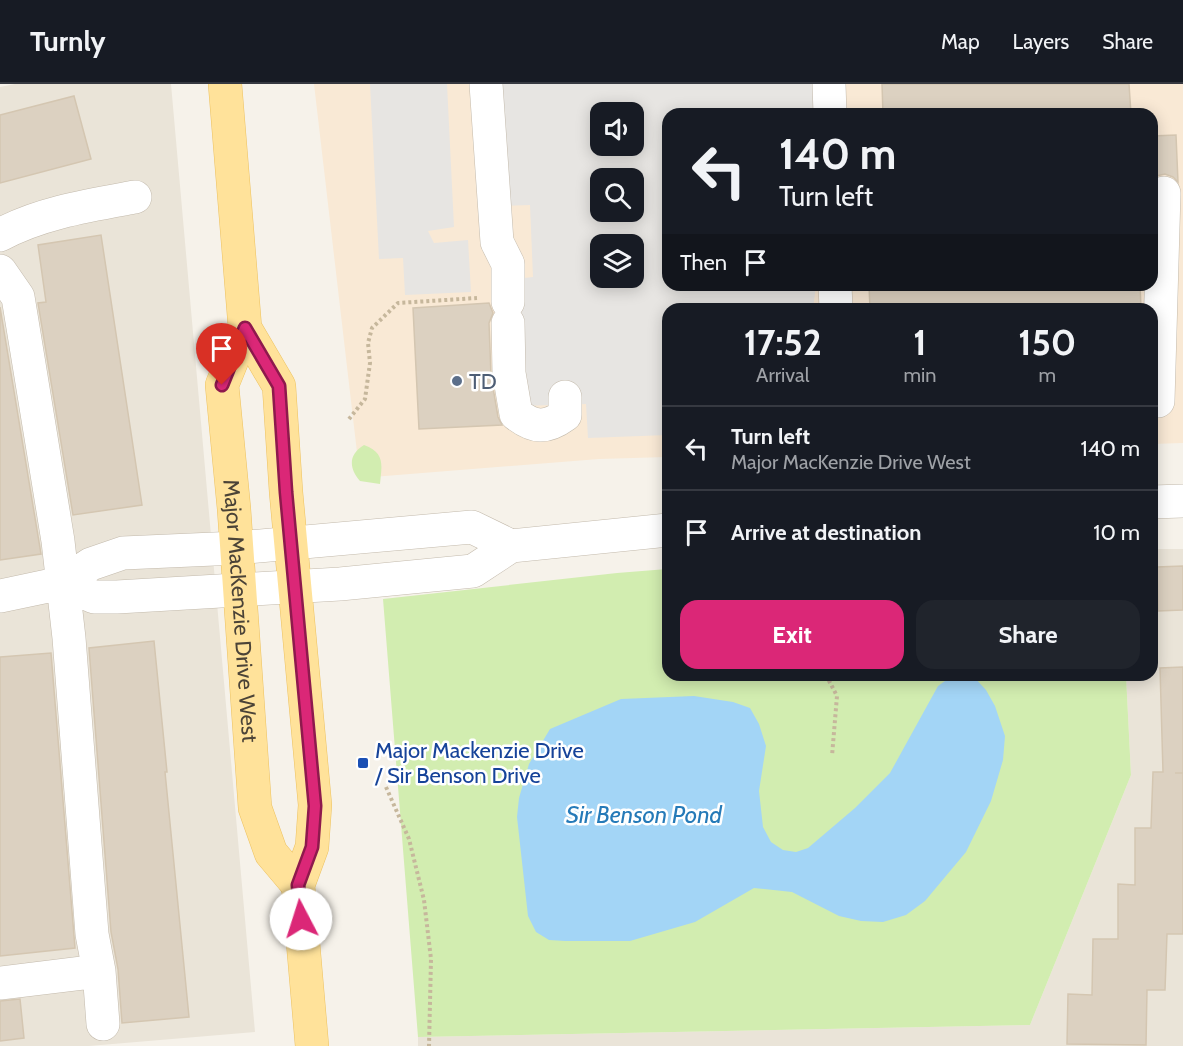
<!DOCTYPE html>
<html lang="en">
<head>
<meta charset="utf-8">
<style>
	:root { --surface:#171b24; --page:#20242c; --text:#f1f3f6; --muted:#9ea1a6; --line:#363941; --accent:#db2777 }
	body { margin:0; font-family:Cabin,sans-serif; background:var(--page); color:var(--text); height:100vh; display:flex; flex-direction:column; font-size:22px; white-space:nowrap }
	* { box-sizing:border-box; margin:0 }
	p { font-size:20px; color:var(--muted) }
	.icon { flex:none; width:33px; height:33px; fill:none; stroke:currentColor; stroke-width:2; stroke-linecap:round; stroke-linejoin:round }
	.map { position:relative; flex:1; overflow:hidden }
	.panel { position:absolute; left:662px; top:219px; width:496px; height:378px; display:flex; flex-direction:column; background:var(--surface); border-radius:18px; box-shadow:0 3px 15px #0003 }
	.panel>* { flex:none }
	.guide { position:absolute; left:662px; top:24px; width:496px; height:183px; border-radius:18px; box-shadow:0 3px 15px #0003; background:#171b24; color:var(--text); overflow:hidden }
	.fabs { position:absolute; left:590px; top:18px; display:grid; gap:12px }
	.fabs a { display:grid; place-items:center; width:54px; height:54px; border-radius:12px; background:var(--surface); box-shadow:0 3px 15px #0003; font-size:30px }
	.pin { position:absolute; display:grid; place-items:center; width:51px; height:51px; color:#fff; margin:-62px -26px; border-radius:50% 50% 50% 0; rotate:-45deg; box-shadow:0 0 6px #0007 }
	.pin .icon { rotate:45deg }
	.me { position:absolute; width:66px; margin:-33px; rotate:355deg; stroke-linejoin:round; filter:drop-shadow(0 0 4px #0008) }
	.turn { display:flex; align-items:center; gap:21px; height:126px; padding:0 18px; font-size:27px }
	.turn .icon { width:78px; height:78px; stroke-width:2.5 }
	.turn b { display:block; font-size:42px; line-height:51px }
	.then { display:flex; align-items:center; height:57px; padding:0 18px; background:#0003; gap:12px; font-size:22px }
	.eta { display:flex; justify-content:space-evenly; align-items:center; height:102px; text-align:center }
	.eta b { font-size:36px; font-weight:800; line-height:42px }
	.button { display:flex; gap:12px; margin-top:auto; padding:12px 18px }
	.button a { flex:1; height:69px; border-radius:18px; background:var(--accent); color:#fff; font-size:24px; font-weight:800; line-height:69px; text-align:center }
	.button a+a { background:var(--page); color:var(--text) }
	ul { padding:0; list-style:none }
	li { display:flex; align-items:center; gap:18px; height:84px; padding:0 18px; border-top:2px solid var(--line) }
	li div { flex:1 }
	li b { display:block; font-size:22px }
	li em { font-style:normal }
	header { display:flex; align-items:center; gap:36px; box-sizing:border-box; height:84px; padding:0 30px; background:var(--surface); border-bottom:2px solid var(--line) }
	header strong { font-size:28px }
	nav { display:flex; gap:33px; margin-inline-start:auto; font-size:21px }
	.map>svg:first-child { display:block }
	.residential { fill:#eae4d8 }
	.commercial { fill:#f9e9d5; fill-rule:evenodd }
	.green { fill:#d2edb0 }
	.parking { fill:#e7e5e2; fill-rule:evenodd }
	.water { fill:#a3d5f6 }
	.building { fill:#dcd1c1; stroke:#d4c6b1; stroke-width:1.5 }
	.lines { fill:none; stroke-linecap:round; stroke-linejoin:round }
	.minor-casing { stroke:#c3baac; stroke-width:34 }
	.major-casing { stroke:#edc261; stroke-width:34 }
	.path { stroke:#c6b79c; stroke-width:4; stroke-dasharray:3 3; stroke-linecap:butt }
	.minor { stroke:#fff; stroke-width:33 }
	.major { stroke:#ffe29a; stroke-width:33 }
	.route-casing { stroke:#8e194d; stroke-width:15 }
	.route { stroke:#db2777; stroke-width:10 }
	.service-dot { fill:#5c6f8a; stroke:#fff; stroke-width:2 }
	.transit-dot { fill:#1a4fb4; stroke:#fff; stroke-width:2 }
	.labels { text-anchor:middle; stroke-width:5; stroke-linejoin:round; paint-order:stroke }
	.service-label { font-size:22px; fill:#4e5e75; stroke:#fff; text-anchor:start }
	.street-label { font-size:22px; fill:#4b4337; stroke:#fff }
	.transit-label { font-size:22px; fill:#164399; stroke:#fff; text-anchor:start }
	.water-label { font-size:24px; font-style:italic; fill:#257ab8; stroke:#fff }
</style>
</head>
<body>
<header>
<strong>Turnly</strong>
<nav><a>Map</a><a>Layers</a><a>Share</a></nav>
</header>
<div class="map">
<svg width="1183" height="962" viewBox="0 0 1183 962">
	<rect width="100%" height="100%" fill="#f6f2ea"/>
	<path class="residential" d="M15,0H171L255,948L89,962H0V3Z
		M1152,465H1183V962H418V953L1030,941L1131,691L1126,591H1152Z"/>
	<path class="commercial" d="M314,0H1183V359L1152,360V225H668L667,373L599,375L360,394ZM600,28H633V62H600ZM668,30H1152V201H668ZM600,94H633V128H600ZM600,160H633V194H600Z"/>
	<path class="green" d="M364,361C385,369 382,380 380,400L360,397C349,384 348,371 364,361Z
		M667,485L668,591H1126L1131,691L1030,941L418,953L383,515L617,489Z"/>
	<path class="parking" d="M370,0H447L454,143L428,147L434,159L468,156L471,208L405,211L403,174L379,175Z
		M499,0H823L825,30H668V201H816L813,225H668L667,351L588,354L586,320L521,322L516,195L533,193L530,121L503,122ZM600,28H633V62H600ZM600,94H633V128H600ZM600,160H633V194H600Z"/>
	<path class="water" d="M952,592H973L986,606L995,622L1005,652L1003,676L991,717L966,768L925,817L906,831L883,838L861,837L839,832L792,808L754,804L695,838L630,857H565L549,856L536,848L528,832L517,733L519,714L529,680L550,645L621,615L694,612L733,618L750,624L759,640L766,662L759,707L763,743L771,758L783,766L796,768L808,764L855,724L890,689L938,602Z"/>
	<path class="building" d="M882,0H1129L1131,30H883Z
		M74,12L91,75L0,99V31Z
		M1176,51L1178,98L1173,93L1165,90L1156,92L1152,95V52Z
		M101,151L142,421L73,431L38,219L46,218L38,161Z
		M869,201H1140L1141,225H870Z
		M489,219L493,229L489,239L491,292L498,333L502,341L419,345L413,224Z
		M0,223L41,470L0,476Z
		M1183,482V526L1158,527L1157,483Z
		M154,557L167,688H165L189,933L122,939L118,885L111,848L89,564Z
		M51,569L75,864L0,872V573Z
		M1183,583V689H1175H1183V850H1167L1165,906H1147L1146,961L1067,960L1068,910L1092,911L1093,855H1118V800L1135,801V744H1151L1153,688H1163L1160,584Z
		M20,915L24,954L0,957V917Z"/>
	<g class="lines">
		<g class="minor-casing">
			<path id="minor" d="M486,0L497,158L508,180V218
				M829,0L830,30
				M0,151C39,129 91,121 135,113
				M0,187L18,213L58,457L69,554L92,850L99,887L103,940
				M835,201L836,225
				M508,239L509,289L516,330C534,344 546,345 565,331V313
				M1158,317L1164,109
				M1152,418L1183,417
				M62,499L94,513H117L340,500L473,487L511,462L668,446
				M0,512L62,499L91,480L123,469L237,464L472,443L511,462
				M0,899L99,887"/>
		</g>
		<g class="major-casing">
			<g id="major">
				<path d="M225,0L245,244L279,302L286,408L315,721L312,763L298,801L312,962"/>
				<path id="s1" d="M245,244L222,301L234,425L255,724L271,769L298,801"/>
			</g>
		</g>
		<path class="path" d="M349,335L365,315L370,279L368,259L372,244L398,219L477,214
			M826,591L837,612L832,672
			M386,703L409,755L424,816L431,875L429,962"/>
		<use href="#minor" class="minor"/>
		<use href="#major" class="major"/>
	</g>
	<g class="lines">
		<g class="route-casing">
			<path id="route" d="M222,301L245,244L279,302L286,408L315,722L312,763L298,801L301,835"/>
		</g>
		<use href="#route" class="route"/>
	</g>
	<circle class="service-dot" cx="457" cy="297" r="6"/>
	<rect class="transit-dot" x="357" y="673" width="12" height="12" rx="3"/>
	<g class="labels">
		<g class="service-label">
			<text x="469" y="305">TD</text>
		</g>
		<g class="street-label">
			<text dy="8" stroke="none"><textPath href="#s1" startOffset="288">Major MacKenzie Drive West</textPath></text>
		</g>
		<g class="transit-label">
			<text x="375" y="674">Major Mackenzie Drive<tspan x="375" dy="25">/ Sir Benson Drive</tspan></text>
		</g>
		<g class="water-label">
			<text x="644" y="739">Sir Benson Pond</text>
		</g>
	</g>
</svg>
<div class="fabs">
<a><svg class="icon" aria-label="sound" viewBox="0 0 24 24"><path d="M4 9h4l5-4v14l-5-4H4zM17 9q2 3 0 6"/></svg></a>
<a><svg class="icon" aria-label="search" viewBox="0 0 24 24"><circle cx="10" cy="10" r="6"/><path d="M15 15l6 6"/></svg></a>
<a><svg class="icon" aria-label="layers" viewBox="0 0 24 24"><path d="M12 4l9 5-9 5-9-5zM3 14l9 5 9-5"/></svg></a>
</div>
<div class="pin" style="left:222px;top:301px;background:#d93025"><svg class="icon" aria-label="arrive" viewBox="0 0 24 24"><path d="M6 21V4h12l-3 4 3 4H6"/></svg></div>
<svg class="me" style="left:301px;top:835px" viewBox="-20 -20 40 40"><circle r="19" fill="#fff"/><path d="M0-13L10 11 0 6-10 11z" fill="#db2777"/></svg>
<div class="guide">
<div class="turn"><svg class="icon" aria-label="left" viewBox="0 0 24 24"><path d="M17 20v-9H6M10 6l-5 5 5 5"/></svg><div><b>140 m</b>Turn left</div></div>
<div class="then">Then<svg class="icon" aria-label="arrive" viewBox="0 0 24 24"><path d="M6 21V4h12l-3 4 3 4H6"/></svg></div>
</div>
<section class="panel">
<div class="eta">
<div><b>17:52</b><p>Arrival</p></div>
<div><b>1</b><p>min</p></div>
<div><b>150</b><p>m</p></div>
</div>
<ul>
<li><svg class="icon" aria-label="left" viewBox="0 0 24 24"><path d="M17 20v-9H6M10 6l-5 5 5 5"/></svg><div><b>Turn left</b><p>Major MacKenzie Drive West</p></div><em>140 m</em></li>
<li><svg class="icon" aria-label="arrive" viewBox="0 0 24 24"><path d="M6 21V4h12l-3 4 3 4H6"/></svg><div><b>Arrive at destination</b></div><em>10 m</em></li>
</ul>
<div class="button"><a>Exit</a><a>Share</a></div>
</section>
</div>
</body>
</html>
